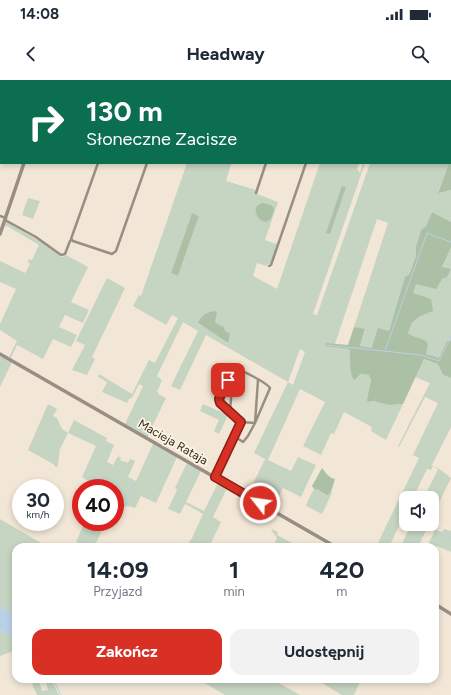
<!DOCTYPE html>
<html lang="pl">
<head>
<meta charset="utf-8">
<style>
	:root { --surface:#fff; --page:#f2f2f3; --text:#1f2937; --muted:#747a83; --accent:#d93025 }
	body { margin:0; font-family:Figtree,sans-serif; background:var(--page); color:var(--text); height:100vh; display:flex; flex-direction:column; font-size:15px; white-space:nowrap }
	* { box-sizing:border-box; margin:0 }
	p { font-size:13px; color:var(--muted) }
	.icon { flex:none; width:22px; height:22px; fill:none; stroke:currentColor; stroke-width:2; stroke-linecap:round; stroke-linejoin:round }
	.map { position:relative; flex:1; overflow:hidden }
	.drawer { position:absolute; left:12px; top:463px; width:427px; height:140px; display:flex; flex-direction:column; background:var(--surface); border-radius:12px; box-shadow:0 2px 6px #0003 }
	.drawer>* { flex:none }
	.top-card { position:absolute; left:0px; top:0px; width:451px; height:84px; box-shadow:0 2px 6px #0003; background:#0b6e4f; color:#fff; overflow:hidden }
	.buttons { position:absolute; left:399px; top:411px; display:grid; gap:8px }
	.buttons a { display:grid; place-items:center; width:40px; height:40px; border-radius:8px; background:var(--surface); box-shadow:0 2px 6px #0003; font-size:20px }
	.speed { position:absolute; left:12px; top:399px; display:flex; gap:8px; font-size:20px; font-weight:700; text-align:center }
	.speed>* { display:grid; place-content:center; width:52px; height:52px; border-radius:50%; background:var(--surface); box-shadow:0 2px 6px #0003; line-height:1 }
	.speed small { font-size:10px; font-weight:400 }
	.speed .limit { border:6px solid #d22; background:#fff; color:#111 }
	.pin { position:absolute; display:grid; place-items:center; width:34px; height:34px; color:#fff; margin:-17px; border-radius:8px; box-shadow:0 2px 6px #0006 }
	.me { position:absolute; width:44px; margin:-22px; rotate:300deg; stroke-linejoin:round; filter:drop-shadow(0 0 3px #0008) }
	.turn { display:flex; align-items:center; gap:14px; height:84px; padding:0 20px; font-size:18px }
	.turn .icon { width:52px; height:52px; stroke-width:2.5 }
	.turn b { display:block; font-size:28px; line-height:34px }
	.eta { display:flex; justify-content:space-evenly; align-items:center; height:68px; text-align:center }
	.eta b { font-size:24px; font-weight:700; line-height:28px }
	.action { display:flex; gap:8px; margin-top:auto; padding:8px 20px }
	.action a { flex:1; height:46px; border-radius:12px; background:var(--accent); color:#fff; font-size:16px; font-weight:700; line-height:46px; text-align:center }
	.action a+a { background:var(--page); color:var(--text) }
	.status { display:flex; justify-content:space-between; align-items:center; height:28px; padding:0 20px; background:var(--surface); direction:ltr }
	.status svg { height:11px; fill:currentColor }
	header { display:flex; justify-content:space-between; align-items:center; height:52px; padding:0 20px; background:var(--surface); font-size:18px; font-weight:700 }
	.map>svg:first-child { display:block }
	.green { fill:#c6d4c2; fill-rule:evenodd }
	.forest { fill:#acc0a6 }
	.water { fill:#bad0e8 }
	.lines { fill:none; stroke-linecap:round; stroke-linejoin:round }
	.stream { stroke:#bad0e8; stroke-width:1 }
	.minor { stroke:#998e85; stroke-width:2.5 }
	.tertiary { stroke:#998e85; stroke-width:3.5 }
	.rail { stroke:#464139; stroke-width:1; stroke-dasharray:5 5; stroke-linecap:butt }
	.route-casing { stroke:#8d1f18; stroke-width:10 }
	.route { stroke:#d93025; stroke-width:7 }
	.labels { text-anchor:middle; stroke-width:3.5; stroke-linejoin:round; paint-order:stroke }
	.street-label { font-size:12px; fill:#2f2b24; stroke:#fff5e3 }
</style>
</head>
<body>
<div class="status"><b>14:08</b><svg viewBox="0 0 49 12"><path d="M0 12V9h3v3zM5 12V6h3v6zM10 12V3h3v9zM15 12V0h3v12zM26 1h20v11H26zM47 4h2v5h-2z"/></svg></div>
<header><svg class="icon" aria-label="back" viewBox="0 0 24 24"><path d="M15 5l-7 7 7 7"/></svg>Headway<svg class="icon" aria-label="search" viewBox="0 0 24 24"><circle cx="10" cy="10" r="6"/><path d="M15 15l6 6"/></svg></header>
<div class="map">
<svg width="451" height="615" viewBox="0 0 451 615">
	<rect width="100%" height="100%" fill="#f2e7d6"/>
	<path class="green" d="M187,83H228L231,84L226,101L256,110L255,112L257,114L278,122L265,160L276,164L277,162L278,163L271,183L268,184L266,186L257,183L253,196L277,209L320,83H359L357,89L360,93L363,83H365L313,234L317,235L370,83H449L438,112L451,110V142L432,132L426,146L421,150L416,167V176L409,195L405,198L389,251L372,268L360,266L365,250L354,247L388,143L377,139L335,264L326,263L325,266L349,269L350,271L351,294L356,299C360,294 363,293 369,294L371,300L367,319L369,322L373,321L389,325L403,324L386,360L371,351L372,348L370,346L344,332L334,354L331,353L321,375L303,366L325,322L300,309L268,380L291,391L298,377L316,385L301,417L283,408L273,428L278,431L277,432L249,416V415L243,412V411L248,414L265,379L254,373L288,302L206,255L180,310L171,306L198,251L183,242L157,296L162,300L157,312L159,313L158,314L166,318L148,355L149,356L147,357L125,344L143,306L139,304L132,318H130L127,323L102,312L107,302L98,297L99,294L132,314L149,280L155,283L178,238L172,235L166,245L133,226L139,215L141,216ZM192,133L199,136L178,196L171,193ZM215,241L216,243L219,245H221L225,252H227L230,255V261L198,244ZM300,269L305,272L293,305L288,302Z
		M28,118L40,121L33,139L22,135Z
		M5,142H7L43,163L61,177H63L66,175L88,187L71,222L89,230L83,243L65,235L59,247L77,255L71,267L53,259L43,279L17,265L11,278L19,283L9,277L17,261L0,250V244L16,209L0,202V181L25,193L30,184L28,182L29,179H28L32,180L39,165L7,146L4,147L0,160Z
		M451,168V261H447L439,278L426,274L428,266L424,260L414,257L408,253L412,243L419,237L433,231L413,213L416,203L442,188Z
		M107,198L125,208L92,277L95,279L87,295L72,290L85,265L76,261Z
		M1,276L12,282L0,307V278Z
		M424,279L438,284L443,295L451,298V347L433,383L431,385L438,388L451,398L432,437V418H424L438,389L433,386L431,390L427,389L413,418H406V431L389,467H376L419,378L413,375L438,323L425,317L399,367L398,366L430,303L415,297Z
		M48,324L57,329L53,336L57,338L62,349L68,353L74,340L107,358L106,361L114,365L107,382L113,385L118,376L121,378L120,380L124,382L125,381L128,383L130,379L135,381L128,397L136,401L153,364L177,377L156,423L141,416L135,428L128,426L124,427L116,442L115,441V408H99L82,397L96,366L68,353L60,369L58,384V386L56,387L53,384L28,370Z
		M203,324L228,335L219,354L214,351L219,340L200,331Z
		M187,383L201,391L186,422L204,431L219,401L228,406L213,437L221,442L209,467H185L192,458L203,434C197,431 192,427 185,424L180,434L168,429L177,410L175,408Z
		M314,409C320,409 323,414 328,415L330,412L332,413L322,434L306,426L308,420Z
		M0,439L48,467H16V537L0,527Z
		M85,442H106L94,467H85L76,462Z
		M412,444H429L418,467H405L401,465Z
		M272,449L278,452L277,455L296,465L297,464L301,466L300,467H273L277,458L271,450Z
		M444,449L451,451V472L437,466L435,469V467H427L435,450L442,452Z
		M0,550L11,556L12,555L16,552V570L0,576Z
		M45,599H55L52,601L59,615H37L32,604L39,601L42,611L48,610Z
		M198,599H272L300,615H225Z
		M315,599H328L330,600L332,599H361L354,615H342Z"/>
	<path class="forest" d="M451,76V110L438,113L449,83H450Z
		M342,106L346,107L330,154L326,153Z
		M263,123L271,125L274,128C270,160 243,127 263,123Z
		M432,132L451,142V168L442,187L451,189L447,197L442,199L436,209L416,204L413,213L431,219L433,231L419,237L412,243L408,253C413,258 421,257 427,262L428,266L426,274L439,278L447,261H451V298L443,295L438,284L424,279L403,324L389,325L373,321L369,322L367,321V319L371,300L369,295C358,292 361,296 354,300C349,293 350,279 350,271L349,269L325,266L326,263L348,265L354,247L365,249L360,266L372,268V267L378,248L389,251L405,197L409,195L416,176V167L421,150L426,146Z
		M192,133L199,136L178,196L171,193Z
		M214,231L217,232L215,241L216,243L219,245L223,246L224,248L225,251L229,253L230,255L229,262H227L198,243C202,235 205,233 214,231Z
		M322,388C326,393 329,398 335,399L331,412L328,415C323,414 320,409 314,409L312,406Z"/>
	<path class="water" d="M0,527L16,537V552L12,555L11,556L0,550Z"/>
	<g class="lines">
		<path class="stream" d="M327,265L421,275L439,281L451,257
			M385,271L427,153L451,162
			M115,428L125,423L135,403
			M85,449L94,446L100,442
			M442,456L451,457
			M0,524L16,533
			M53,599L61,615"/>
		<path class="minor" d="M393,0L397,1
			M13,1V0
			M127,1V0
			M175,1V0
			M242,1L243,0
			M295,1V0
			M334,1V0
			M450,13H451
			M0,37L1,34
			M98,83L71,159L73,161L112,174L116,171L147,83
			M256,113L266,83
			M0,136L6,138
			M5,140L36,157L61,175L65,174L70,161L72,160
			M269,186L271,185L306,83
			M230,332L233,293
			M234,356L243,362L248,356L255,343L258,300
			M215,397L241,342C236,338 218,326 219,320C220,315 224,309 226,305C228,299 231,292 236,289C242,290 267,303 270,308L255,343L241,342"/>
		<path class="tertiary" d="M53,1L54,0
			M0,154L24,83
			M0,274L336,467
			M435,524L451,534"/>
		<path class="rail" d="M426,0L431,1
			M450,4H451"/>
	</g>
	<g class="lines">
		<g class="route-casing">
			<path id="route" d="M228,300L219,319L220,323L241,342L215,397L260,423"/>
		</g>
		<use href="#route" class="route"/>
	</g>
	<g class="labels">
		<g class="street-label">
			<text transform="translate(173 362) rotate(30)" y="4">Macieja Rataja</text>
		</g>
	</g>
</svg>
<div class="buttons">
<a><svg class="icon" aria-label="sound" viewBox="0 0 24 24"><path d="M4 9h4l5-4v14l-5-4H4zM17 9q2 3 0 6"/></svg></a>
</div>
<div class="speed"><div>30<small>km/h</small></div><div class="limit">40</div></div>
<div class="pin" style="left:228px;top:300px;background:#d93025"><svg class="icon" aria-label="arrive" viewBox="0 0 24 24"><path d="M6 21V4h12l-3 4 3 4H6"/></svg></div>
<svg class="me" style="left:260px;top:423px" viewBox="-20 -20 40 40"><circle r="17" fill="#d93025" stroke="#fff" stroke-width="3"/><path d="M0-11L8 9 0 5-8 9z" fill="#fff"/></svg>
<div class="top-card">
<div class="turn"><svg class="icon" aria-label="right" viewBox="0 0 24 24"><path d="M7 20v-9h11M14 6l5 5-5 5"/></svg><div><b>130 m</b>Słoneczne Zacisze</div></div>
</div>
<section class="drawer">
<div class="eta">
<div><b>14:09</b><p>Przyjazd</p></div>
<div><b>1</b><p>min</p></div>
<div><b>420</b><p>m</p></div>
</div>
<div class="action"><a>Zakończ</a><a>Udostępnij</a></div>
</section>
</div>
</body>
</html>
